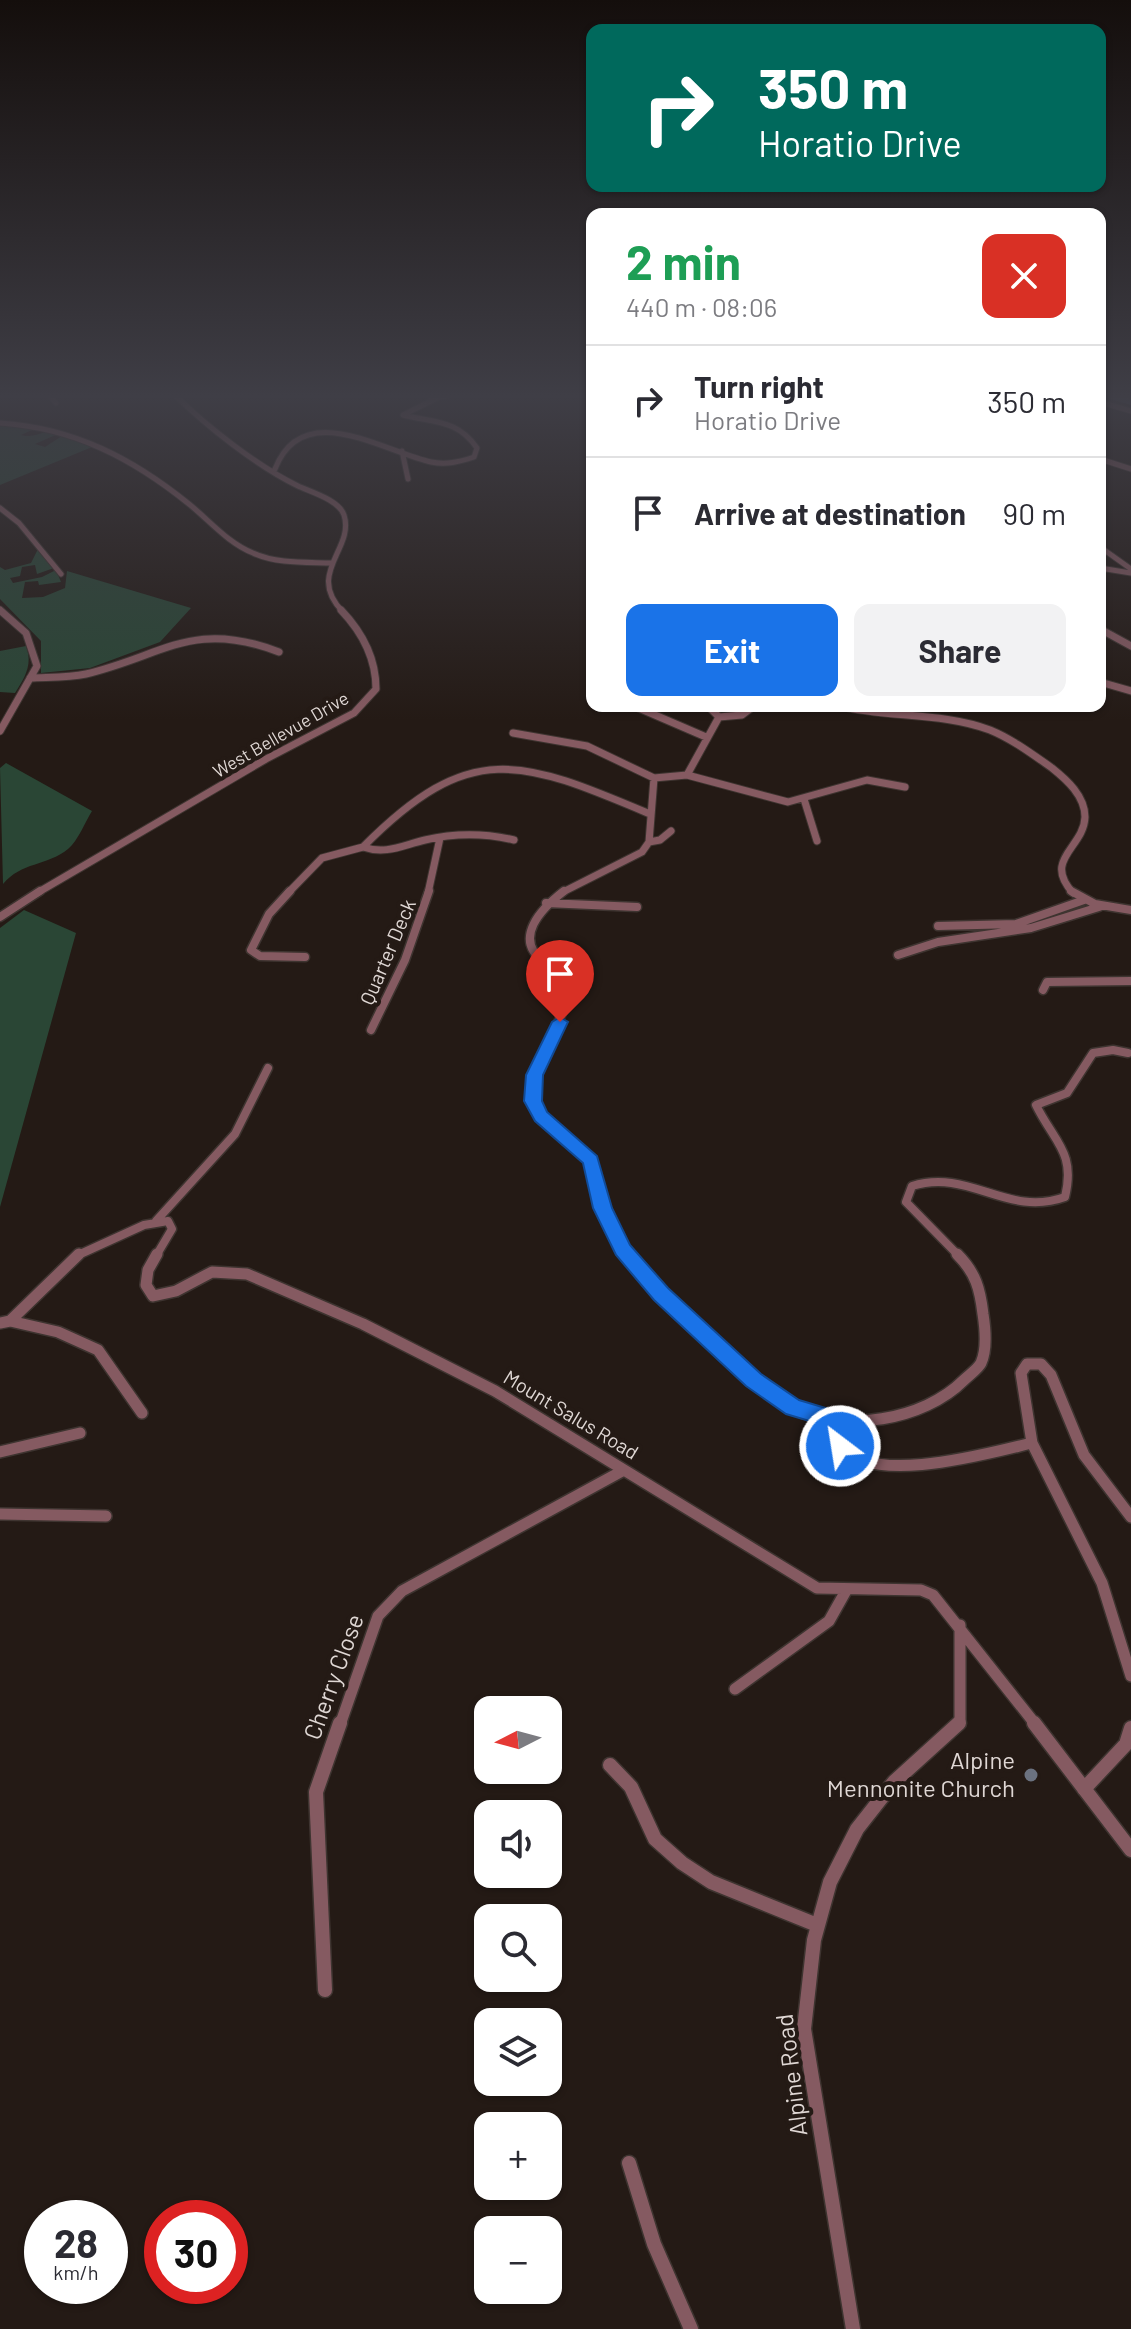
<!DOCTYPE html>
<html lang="en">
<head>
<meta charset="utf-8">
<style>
	:root { --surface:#fff; --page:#f2f2f3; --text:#2b2b33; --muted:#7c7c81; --line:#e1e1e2; --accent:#1a73e8 }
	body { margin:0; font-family:Barlow,sans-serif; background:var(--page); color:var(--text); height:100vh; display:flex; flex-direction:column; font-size:30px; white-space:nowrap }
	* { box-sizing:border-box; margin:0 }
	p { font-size:26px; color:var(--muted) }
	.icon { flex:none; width:44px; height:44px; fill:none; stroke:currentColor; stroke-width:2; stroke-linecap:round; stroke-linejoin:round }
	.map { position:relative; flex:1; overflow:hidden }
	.drawer { position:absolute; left:586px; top:208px; width:520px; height:504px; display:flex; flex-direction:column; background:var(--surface); border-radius:16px; box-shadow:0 2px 6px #0004 }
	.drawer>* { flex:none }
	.hud { position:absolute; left:586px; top:24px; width:520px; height:168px; border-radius:16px; box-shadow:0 2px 6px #0004; background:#00695c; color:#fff; overflow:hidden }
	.needle { width:52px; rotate:264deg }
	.buttons { position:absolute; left:474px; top:1696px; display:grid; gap:16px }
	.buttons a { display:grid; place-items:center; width:88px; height:88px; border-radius:16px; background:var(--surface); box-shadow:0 2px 6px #0004; font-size:40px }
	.speed { position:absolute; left:24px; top:2200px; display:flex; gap:16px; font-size:40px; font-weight:700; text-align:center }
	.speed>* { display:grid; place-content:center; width:104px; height:104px; border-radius:50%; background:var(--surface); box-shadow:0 2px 6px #0004; line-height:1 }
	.speed small { font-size:20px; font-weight:400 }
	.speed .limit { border:12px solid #d22; background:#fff; color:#111 }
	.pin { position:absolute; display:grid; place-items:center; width:68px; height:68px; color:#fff; margin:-82px -34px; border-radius:50% 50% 50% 0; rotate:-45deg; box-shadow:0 0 8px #0007 }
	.pin .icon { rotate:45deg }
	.me { position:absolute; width:88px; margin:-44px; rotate:329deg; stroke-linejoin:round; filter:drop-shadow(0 0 6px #0008) }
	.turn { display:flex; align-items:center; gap:28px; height:168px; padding:0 40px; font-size:36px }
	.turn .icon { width:104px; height:104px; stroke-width:2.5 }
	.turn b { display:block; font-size:56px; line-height:68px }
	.round { display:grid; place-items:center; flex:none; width:84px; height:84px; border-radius:16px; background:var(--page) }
	.headline { display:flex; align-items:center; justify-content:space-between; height:136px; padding:0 40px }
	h1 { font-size:48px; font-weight:700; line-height:60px; color:#1e9e55 }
	.cta { display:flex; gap:16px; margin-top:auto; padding:16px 40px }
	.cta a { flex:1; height:92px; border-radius:16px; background:var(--accent); color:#fff; font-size:32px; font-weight:700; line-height:92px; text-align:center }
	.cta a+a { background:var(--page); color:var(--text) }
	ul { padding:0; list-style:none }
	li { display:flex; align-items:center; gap:24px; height:112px; padding:0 40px; border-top:2px solid var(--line) }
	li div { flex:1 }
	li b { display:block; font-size:30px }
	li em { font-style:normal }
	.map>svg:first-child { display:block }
	.green { fill:#2a4635 }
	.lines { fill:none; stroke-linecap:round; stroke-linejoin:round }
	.canal { stroke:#465f83; stroke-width:6 }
	.minor-far4-casing { stroke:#3e3430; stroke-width:7 }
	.minor-far3-casing { stroke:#3e3430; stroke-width:9 }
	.minor-far2-casing { stroke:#3e3430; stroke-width:11 }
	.minor-far1-casing { stroke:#3e3430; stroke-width:14 }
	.minor-casing { stroke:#3e3430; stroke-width:17 }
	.minor-far4 { stroke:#855a61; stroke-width:5 }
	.minor-far3 { stroke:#855a61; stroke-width:7 }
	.minor-far2 { stroke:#855a61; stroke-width:8 }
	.minor-far1 { stroke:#855a61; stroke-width:11 }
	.minor { stroke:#855a61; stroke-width:14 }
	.route { fill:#1a73e8; stroke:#114b97; stroke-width:2 }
	.worship-dot { fill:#6b7280; stroke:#241a15; stroke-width:3 }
	.labels { text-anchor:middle; stroke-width:8; stroke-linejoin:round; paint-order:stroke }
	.far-street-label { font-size:18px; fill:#dfd7d4; stroke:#241a15 }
	.street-label { font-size:20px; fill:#dfd7d4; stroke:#241a15 }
	.near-street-label { font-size:24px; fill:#dfd7d4; stroke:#241a15 }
	.near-poi-label { font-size:24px; fill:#dfd7d4; stroke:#241a15; text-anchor:end }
</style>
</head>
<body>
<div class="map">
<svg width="1131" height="2329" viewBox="0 0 1131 2329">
	<rect width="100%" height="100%" fill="#241a15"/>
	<path class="green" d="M0,425L34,429L21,435C36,439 44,428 60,433L35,444L45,447L65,434L97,445L0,485Z
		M38,549L54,568L37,574L35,565L22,567L20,576L10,578L13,583L42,577L56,570L61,582L39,585L38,581L25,582L22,598L43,597L65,588L67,571L191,608L160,642L90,668L41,673V641L0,599V567L5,570L31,563Z
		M26,646C33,665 25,677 15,693L0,692V651Z
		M6,763L92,811C85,822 78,841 68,849C47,866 21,862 3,884L0,768Z
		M24,910L76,933L0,1207V928Z"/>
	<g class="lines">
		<path class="canal" d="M1105,394L1131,402"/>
		<g class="minor-far4-casing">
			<path id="minor-far4" d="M0,394L3,395
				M48,394L56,403
				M174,394C206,426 257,466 298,486C311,492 339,500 344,515C355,549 305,573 343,612
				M423,394L437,398L454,394
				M509,394H529
				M1100,402L1131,411
				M0,423C74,428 132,458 189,504C210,521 228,543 253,553C277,564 306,562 332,563
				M402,451L408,479
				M1100,459L1131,469
				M275,469C303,397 384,452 431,462C446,465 459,462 474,457L477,448C457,419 434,423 403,415L437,398
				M0,508L19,523L61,574
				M1100,547L1131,569
				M1100,568L1131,573
				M0,610L3,612"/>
		</g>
		<g class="minor-far3-casing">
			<path id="minor-far3" d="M1100,629L1131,646
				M592,643V656
				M30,678C49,677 68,678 86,674C165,655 193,619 279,652
				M1100,682L1131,691
				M634,706L706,737
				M839,706C888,718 942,712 990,730C1012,739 1032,754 1052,768C1067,780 1085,796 1085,817C1084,848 1042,859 1073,893
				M719,717L742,715L754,706
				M0,731L37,666L26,633L0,610
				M513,733L587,746L654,778
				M687,775L719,717L708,706
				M804,799L817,841
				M514,840C484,833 455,833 425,840C403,845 386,855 363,847C470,739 520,759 650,814
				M649,842L660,840L671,831
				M37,893L266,759L354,713L376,689C376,658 362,632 341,610
				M288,893L322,858L363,847
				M428,893L440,838
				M561,893L642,852L649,842L654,778L687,775L788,802L867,780L905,787"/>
		</g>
		<g class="minor-far2-casing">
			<path id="minor-far2" d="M290,891L269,914L251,950L260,956L305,957
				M564,891C542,908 511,939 545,963C556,971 567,975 573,988L535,1075L533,1101L541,1116L591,1160L602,1208L628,1256
				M1071,891L1095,904L1131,910
				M546,903L637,907
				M0,917L40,891
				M938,926L1016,924L1084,900
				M898,955L938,942L1031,928L1099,907
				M1043,990L1047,982L1131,981
				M371,1030L405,960L429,891
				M156,1221L235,1134L268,1068
				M76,1256L144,1225L168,1221L172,1229L156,1256
				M959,1256L906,1202L912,1186C970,1168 1007,1218 1065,1197C1076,1152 1054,1142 1036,1105L1067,1093L1093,1053L1113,1050L1128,1053"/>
		</g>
		<g class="minor-far1-casing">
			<path id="minor-far1" d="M157,1254L148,1270L146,1285L153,1296L176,1291L212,1272L247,1274L363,1324L495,1391L817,1588L921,1590L933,1595L1036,1725
				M627,1254C664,1297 743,1383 792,1408C844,1433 923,1421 964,1380C969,1375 978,1369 981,1363C987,1350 985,1327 983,1314C980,1289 976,1273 957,1254
				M10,1321L58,1332L98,1350L142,1413
				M0,1323L10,1321L79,1254
				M831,1418C834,1427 835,1440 841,1447C874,1486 989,1453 1032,1443
				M0,1452L80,1433
				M0,1514L106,1516
				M1131,1517L1084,1455L1051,1375L1041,1364H1027L1021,1373L1032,1443L1102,1583L1131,1676
				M735,1689L829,1621L847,1589
				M340,1725L378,1616L402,1591L624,1470
				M957,1725L960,1722V1625"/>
		</g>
		<g class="minor-casing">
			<path id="minor" d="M1034,1723L1131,1850
				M610,1765L631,1787L655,1839L682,1863L711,1882L817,1925
				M1084,1789L1126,1744L1131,1728
				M325,1990L316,1792L340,1723
				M629,2163L654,2244L691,2329
				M853,2329L804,2029L814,1940L830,1882L857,1829L894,1782L959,1723"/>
		</g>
		<use href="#minor-far4" class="minor-far4"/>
		<use href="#minor-far3" class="minor-far3"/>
		<use href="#minor-far2" class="minor-far2"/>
		<use href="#minor-far1" class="minor-far1"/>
		<use href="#minor" class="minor"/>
	</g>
	<linearGradient id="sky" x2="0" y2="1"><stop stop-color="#140e0c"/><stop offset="0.55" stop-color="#3f3e46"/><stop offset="1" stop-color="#3f3e46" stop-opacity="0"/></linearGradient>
	<rect width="1131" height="720" fill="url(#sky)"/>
	<path class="route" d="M560,1017L568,1022L543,1075L542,1101L547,1112L597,1156L612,1208L630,1245L668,1288L761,1374L799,1400L839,1412L850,1446L847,1453L840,1456L832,1453L823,1425L786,1414L746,1386L654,1300L616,1255L593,1208L583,1163L535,1121L524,1101L526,1075L552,1022Z"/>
	<circle class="worship-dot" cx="1031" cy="1775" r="8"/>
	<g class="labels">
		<g class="far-street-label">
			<text transform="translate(281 735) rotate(-30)" y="6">West Bellevue Drive</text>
		</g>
		<g class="street-label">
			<text transform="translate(388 952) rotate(-67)" y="7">Quarter Deck</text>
			<text transform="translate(571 1415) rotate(31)" y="7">Mount Salus Road</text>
		</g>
		<g class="near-street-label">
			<text transform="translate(334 1677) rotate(-70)" y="8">Cherry Close</text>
			<text transform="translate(792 2075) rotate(-97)" y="8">Alpine Road</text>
		</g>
		<g class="near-poi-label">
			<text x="1015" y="1769">Alpine<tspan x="1015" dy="28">Mennonite Church</tspan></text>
		</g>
	</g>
</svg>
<div class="buttons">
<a><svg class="needle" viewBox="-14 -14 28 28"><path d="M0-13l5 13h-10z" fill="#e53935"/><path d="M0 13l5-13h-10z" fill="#7c7c81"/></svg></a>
<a><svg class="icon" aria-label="sound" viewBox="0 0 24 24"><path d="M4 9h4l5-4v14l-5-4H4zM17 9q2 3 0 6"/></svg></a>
<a><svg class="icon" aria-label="search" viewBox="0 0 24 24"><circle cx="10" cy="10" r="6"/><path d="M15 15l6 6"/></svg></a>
<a><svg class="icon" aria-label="layers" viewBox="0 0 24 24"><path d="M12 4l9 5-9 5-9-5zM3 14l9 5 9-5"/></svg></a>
<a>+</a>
<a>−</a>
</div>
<div class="speed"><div>28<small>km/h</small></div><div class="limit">30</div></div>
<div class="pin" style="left:560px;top:1022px;background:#d93025"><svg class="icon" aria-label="arrive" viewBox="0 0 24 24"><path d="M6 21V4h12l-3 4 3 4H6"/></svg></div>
<svg class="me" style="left:840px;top:1446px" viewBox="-20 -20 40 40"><circle r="17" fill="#1a73e8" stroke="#fff" stroke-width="3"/><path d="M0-11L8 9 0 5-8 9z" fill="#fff"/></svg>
<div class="hud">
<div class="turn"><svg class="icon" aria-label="right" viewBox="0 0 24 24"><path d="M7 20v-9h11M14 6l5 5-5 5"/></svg><div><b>350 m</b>Horatio Drive</div></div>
</div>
<section class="drawer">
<div class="headline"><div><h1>2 min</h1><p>440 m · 08:06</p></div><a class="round" style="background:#d93025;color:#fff"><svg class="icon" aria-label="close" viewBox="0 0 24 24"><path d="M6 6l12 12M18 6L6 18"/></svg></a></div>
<ul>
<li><svg class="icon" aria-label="right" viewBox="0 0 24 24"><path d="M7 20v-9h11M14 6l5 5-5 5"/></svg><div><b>Turn right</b><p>Horatio Drive</p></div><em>350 m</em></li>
<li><svg class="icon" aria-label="arrive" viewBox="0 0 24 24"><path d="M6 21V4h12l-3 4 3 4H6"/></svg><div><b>Arrive at destination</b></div><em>90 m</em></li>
</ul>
<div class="cta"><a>Exit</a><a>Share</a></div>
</section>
</div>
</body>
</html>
